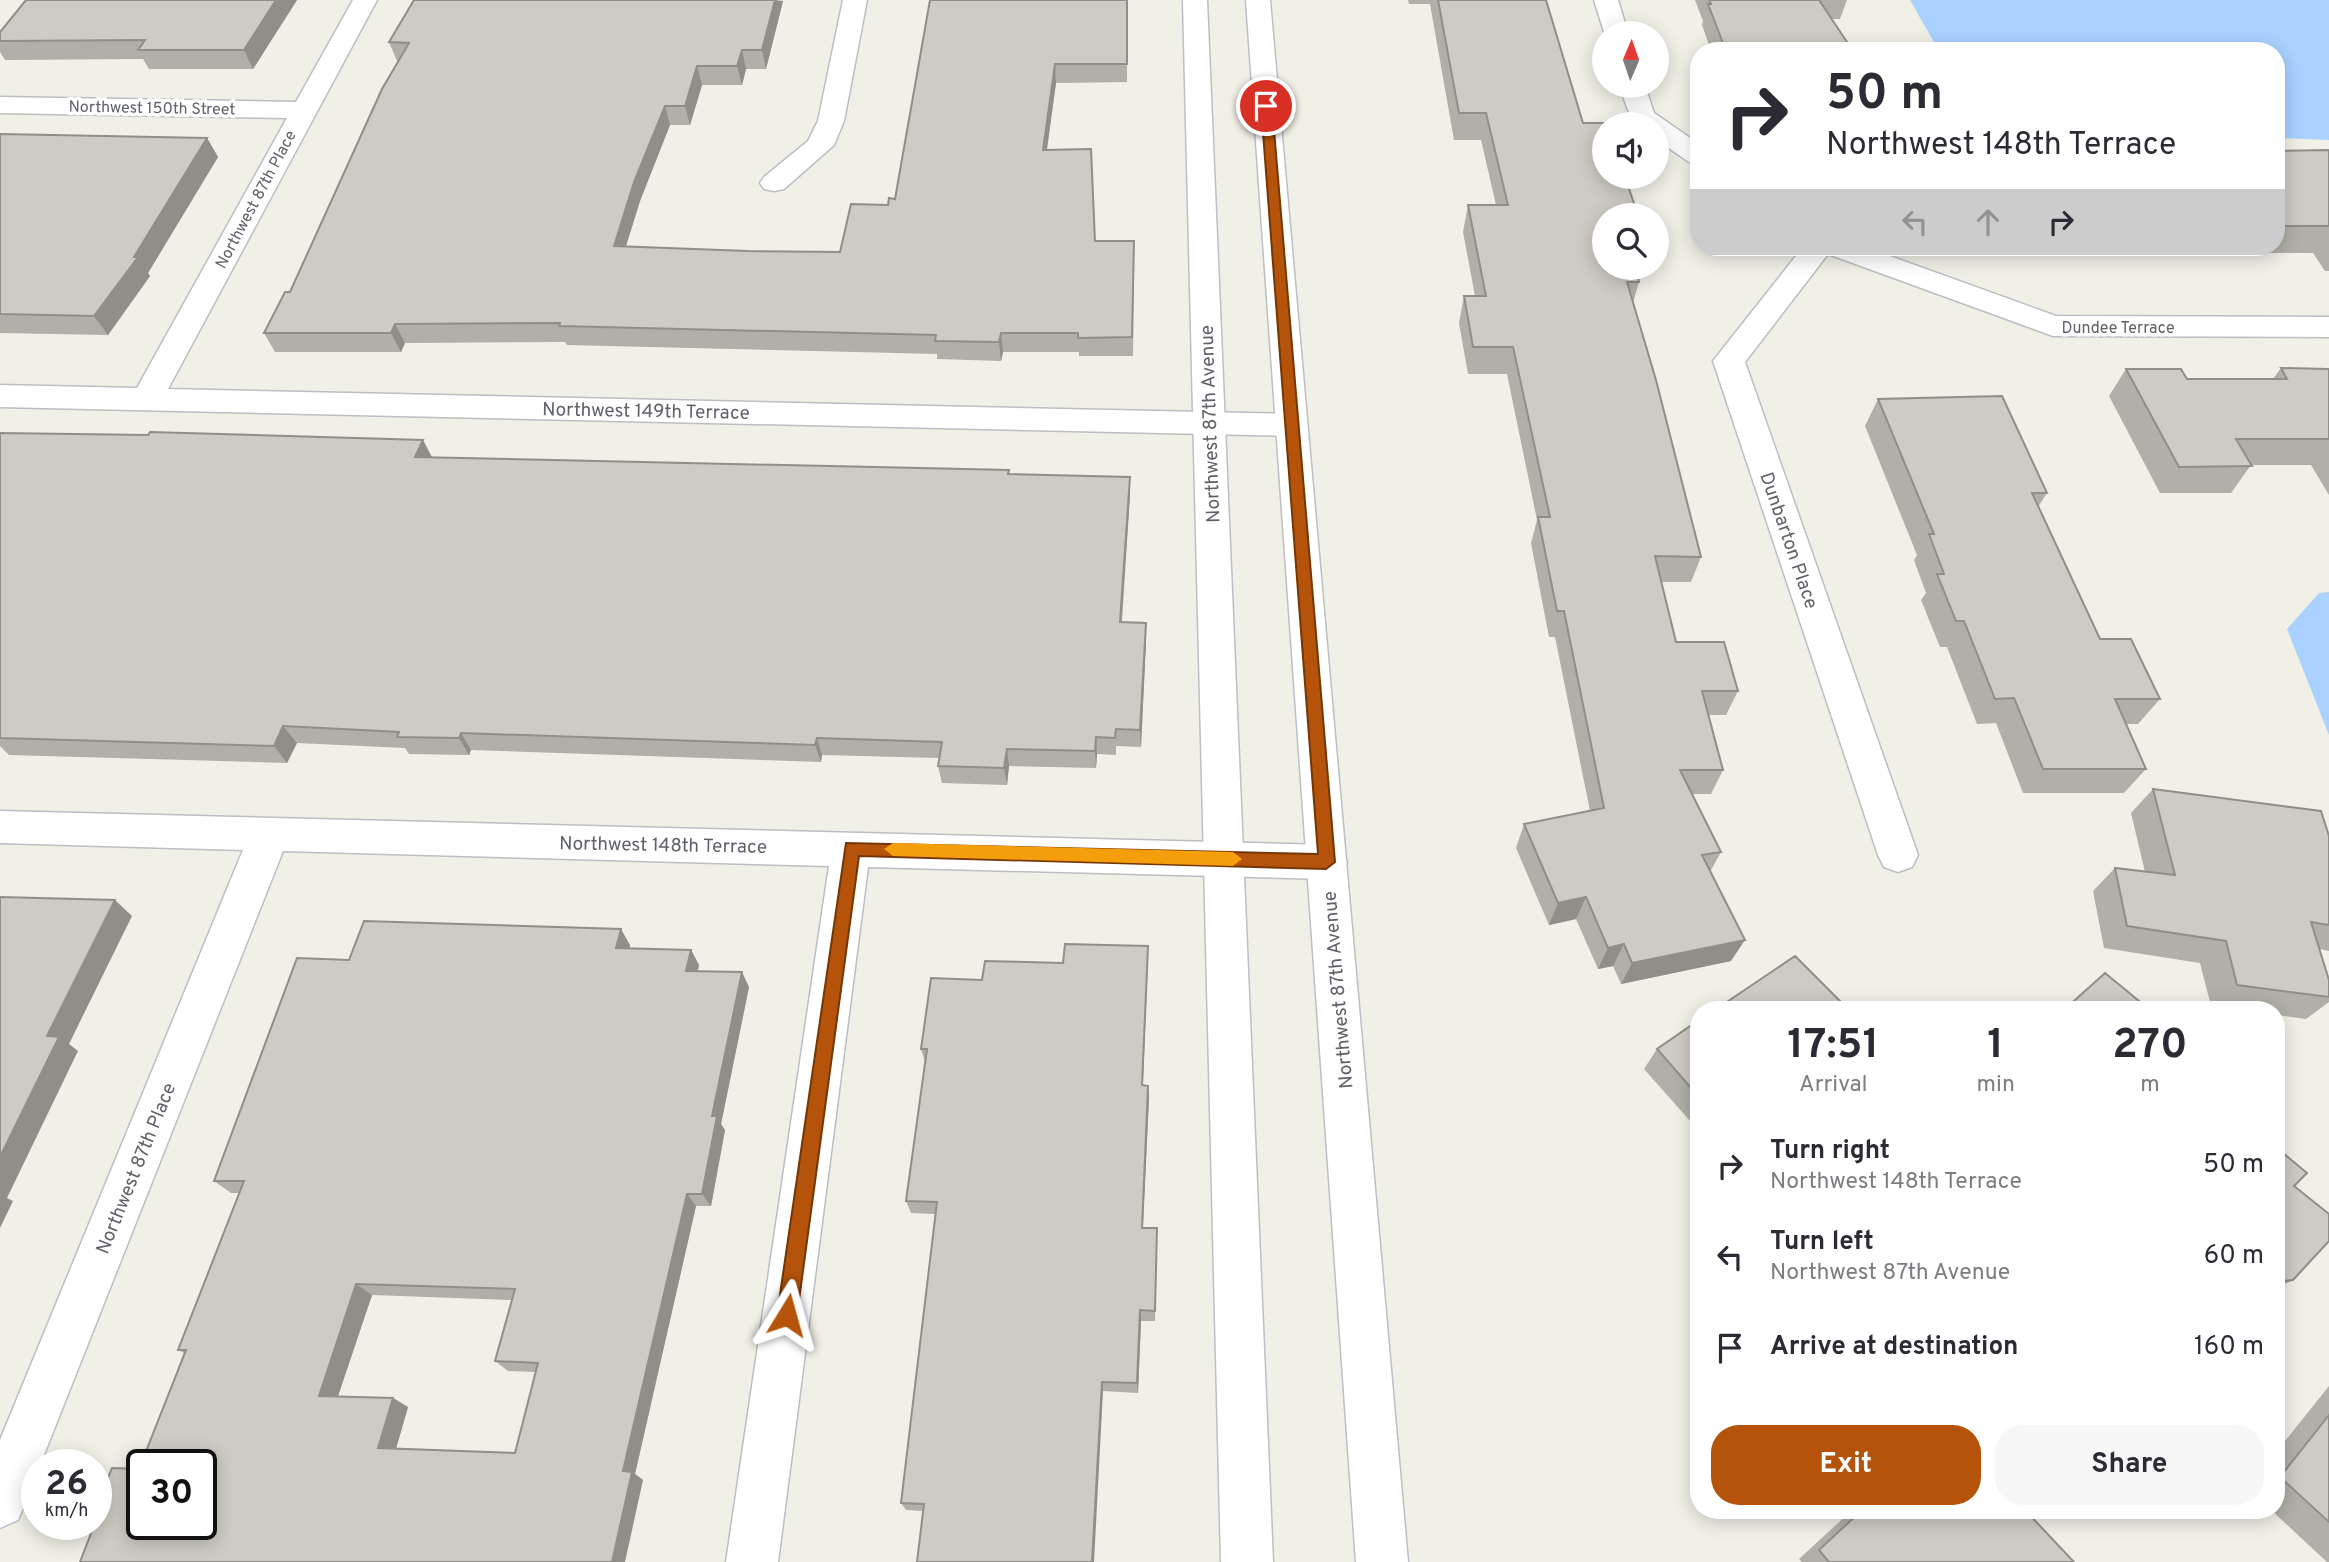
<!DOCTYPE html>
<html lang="en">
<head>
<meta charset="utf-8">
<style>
	:root { --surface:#fff; --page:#f7f7f7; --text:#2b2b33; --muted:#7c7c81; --accent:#b45309 }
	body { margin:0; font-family:Overpass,sans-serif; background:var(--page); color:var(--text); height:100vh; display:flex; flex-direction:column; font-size:26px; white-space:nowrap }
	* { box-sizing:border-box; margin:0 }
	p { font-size:23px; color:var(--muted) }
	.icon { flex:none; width:38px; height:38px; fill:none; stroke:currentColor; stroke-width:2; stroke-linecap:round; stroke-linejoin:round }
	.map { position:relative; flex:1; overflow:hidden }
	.side { position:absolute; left:1690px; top:1001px; width:595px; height:518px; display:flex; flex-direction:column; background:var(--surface); border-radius:28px; box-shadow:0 4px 18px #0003 }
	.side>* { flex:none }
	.top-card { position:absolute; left:1690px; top:42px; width:595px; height:214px; border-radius:28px; box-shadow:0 4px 18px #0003; background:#fff; color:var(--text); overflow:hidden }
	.needle { width:46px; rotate:2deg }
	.buttons { position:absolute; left:1592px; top:21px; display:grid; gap:14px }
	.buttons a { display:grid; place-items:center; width:77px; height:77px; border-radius:50%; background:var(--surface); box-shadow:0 4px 18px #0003; font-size:35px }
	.speed { position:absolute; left:21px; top:1449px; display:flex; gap:14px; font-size:35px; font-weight:700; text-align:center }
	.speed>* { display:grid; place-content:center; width:91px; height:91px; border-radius:50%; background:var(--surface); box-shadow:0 4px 18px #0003; line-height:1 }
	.speed small { font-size:18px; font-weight:400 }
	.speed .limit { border:4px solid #111; border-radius:10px; background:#fff; color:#111 }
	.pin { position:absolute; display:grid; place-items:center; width:60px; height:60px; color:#fff; margin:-30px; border:4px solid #fff; border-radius:50%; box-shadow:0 2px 7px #0007 }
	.me { position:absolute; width:77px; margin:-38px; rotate:8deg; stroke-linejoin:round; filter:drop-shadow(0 0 5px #0008) }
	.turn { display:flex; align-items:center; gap:24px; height:147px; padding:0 21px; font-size:32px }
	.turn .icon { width:91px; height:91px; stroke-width:2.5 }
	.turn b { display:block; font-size:49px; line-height:60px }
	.lanes { display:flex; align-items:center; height:66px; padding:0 21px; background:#0003; justify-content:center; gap:35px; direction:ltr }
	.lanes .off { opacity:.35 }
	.eta { display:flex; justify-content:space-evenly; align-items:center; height:119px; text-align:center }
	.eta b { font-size:42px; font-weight:700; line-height:49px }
	.primary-button { display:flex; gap:14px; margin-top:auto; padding:14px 21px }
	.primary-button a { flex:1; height:80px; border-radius:28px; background:var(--accent); color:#fff; font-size:28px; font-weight:700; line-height:80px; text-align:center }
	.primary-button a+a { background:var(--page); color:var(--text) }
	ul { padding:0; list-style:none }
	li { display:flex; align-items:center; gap:21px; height:91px; padding:0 21px }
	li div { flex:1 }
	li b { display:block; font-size:26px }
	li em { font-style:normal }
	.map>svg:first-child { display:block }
	.water { fill:#aad1ff }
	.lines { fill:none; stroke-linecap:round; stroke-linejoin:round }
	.minor-casing { stroke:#bbbec3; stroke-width:3 }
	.secondary-casing { stroke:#bcbfc5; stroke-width:3 }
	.minor { fill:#fff; fill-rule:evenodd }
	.secondary { fill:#fff; fill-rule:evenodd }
	.wall { fill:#b0afa8; fill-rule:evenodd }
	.shaded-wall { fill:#908e88 }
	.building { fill:#cdcbc3; stroke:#908e88; stroke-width:2; fill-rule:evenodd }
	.route { fill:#b45309; stroke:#753606; stroke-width:2 }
	.slow { fill:#f59e0b }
	.labels { text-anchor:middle; stroke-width:7; stroke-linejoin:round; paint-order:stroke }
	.far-street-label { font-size:16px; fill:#5e6268; stroke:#fff }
	.street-label { font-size:19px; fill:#5e6268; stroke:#fff }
</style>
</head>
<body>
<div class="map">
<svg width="2329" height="1562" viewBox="0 0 2329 1562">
	<rect width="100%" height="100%" fill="#f1f0e7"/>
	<path class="water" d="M1910,0H2329V140L2277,138V51H1939Z
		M2329,592V735L2287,629L2319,593Z"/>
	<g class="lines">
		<g class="minor-casing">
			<path id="minor" d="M353,0H377L168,389L1291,414L1302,417L1307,425L1302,433L1291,436L0,407V385L137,388L287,118L0,113V97L296,102Z
				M843,0H867L844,121L834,145L784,189L774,191L764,189L760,183L764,177L808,141L818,121Z
				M1594,0H1618L1628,33L1605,35Z
				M1619,86H1645L1654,113L1699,144V164L1689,162L1657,140V124L1633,123Z
				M1803,247H1865L2056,316L2329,317V337L2053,336L1828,254L1745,362L1918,855L1912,867L1898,872L1884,867L1878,855L1713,361Z
				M0,811L1327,845L1341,850L1347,862L1341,874L1327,879L868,867L778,1562H726L829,866L283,851L40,1465H37V1474L18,1520L0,1528V1440L243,850L0,843Z"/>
		</g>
		<g class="secondary-casing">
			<path id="secondary" d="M1183,0H1207L1273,1562H1221Z
				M1246,0H1270L1408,1562H1356Z"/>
		</g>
		<use href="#minor" class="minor"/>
		<use href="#secondary" class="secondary"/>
	</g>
	<path class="wall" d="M297,0L253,69H149L143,59L5,60L0,52V32Z
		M1127,0V82L1056,83L1047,150L1095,241L1134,260L1133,356H1079V352H1003L1001,361L937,359V354L567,345L565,342L405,343L401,352H275L264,333L290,292L398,61H397L389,42L783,1L766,69H746L742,85H702L690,125H670L640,201L626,246L748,251L840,252L888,205Z
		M1408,0H1546L1605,215L1639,282L1633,303L1701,557L1691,582H1661L1676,642L1738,691L1726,715H1708L1723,770L1711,794H1692L1721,852L1710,872L1731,961L1621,984L1613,966L1598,969L1576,919L1549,925L1516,848L1524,824L1590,811L1555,637H1549L1531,543L1537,520L1507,374H1468L1459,323L1464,296H1475L1463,232L1468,205H1496L1481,140H1454L1430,4H1409Z
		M1695,0H1847L1840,19H1832L1853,51H1711L1702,25L1703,21Z
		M0,134L207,138L218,157L148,273L150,276L108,335L0,333Z
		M2329,150V271H2325L2313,253H2097L2094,247H2277V151Z
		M2016,247H2031L2029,250Z
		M2281,368L2329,369V495L2311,465H2251L2231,493H2160L2109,396L2126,369L2187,379H2273Z
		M1878,399L2047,493L2038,507L2100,639L2160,699L2138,724H2126L2146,769L2124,793H2023L1996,723L1977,724L1947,647H1940L1921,600L1926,593L1914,560L1917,555L1865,426Z
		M0,433L432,457L1009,470V474L1130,477V495L1122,622L1146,641L1141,747L1116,746V755L1097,754L1096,768L1009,766L1007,785L942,783L938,766L939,758L822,755L821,762L471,750L469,755L409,754L405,748L297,743L287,763L9,755L0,746Z
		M2153,789L2329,836V951L2320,949L2329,980V1002L2306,1019L2277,1015V1010H2239L2211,1006L2200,963L2104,948L2093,891L2115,868L2145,872L2131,813Z
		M630,945L629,949L691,950L699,965L698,971L749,987L721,1124L725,1130L711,1206H696L635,1474L643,1480L93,1529L88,1528L139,1469L184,1353L178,1350L240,1193H231L214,1181L349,960ZM372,1295L512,1300L495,1361L508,1371L536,1372L515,1453L396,1448L408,1407L393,1398L338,1396Z
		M1148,946L1143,1085L1148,1086L1149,1099L1143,1228H1157L1155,1321H1141L1138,1393L1103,1391L923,1511L906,1510L901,1503L935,1214L911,1213L906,1201L925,1062L921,1049L982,980Z
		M1699,1020V1131L1644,1069L1657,1049Z
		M2277,1148L2294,1186L2293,1280L2277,1288Z
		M2329,1386V1562H2327L2271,1510H2277V1451Z
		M1848,1510H2025L2074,1562H1802L1799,1559L1850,1512Z"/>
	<path class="shaded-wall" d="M276,0H297L253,69L244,50Z
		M775,0L783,1L766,69L762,50Z
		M742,50L746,69L742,85L737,66Z
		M1055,64L1056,83L1044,169L1043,150Z
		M697,66L702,85L690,125L685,106Z
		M665,106L670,125L640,201L620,265L614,246L634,182Z
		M207,138L218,157L148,273L150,276L108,335L94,316L134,257Z
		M395,324L405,343L401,352L391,333Z
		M1001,333L1003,352L1001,361L999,342Z
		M423,440L433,459L415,457Z
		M1130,477V495L1120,640V622Z
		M1146,623V641L1141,747L1140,730Z
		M283,726L297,743L287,763L274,746Z
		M461,733L471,750L469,755L459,738Z
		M1096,737L1097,754L1096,768L1095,751Z
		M817,738L822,755L821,762L815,745Z
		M1007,749L1009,766L1007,785L1004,768Z
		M1586,897L1576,919L1549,925L1558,903Z
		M115,900L132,916L69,1044L78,1051L7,1198L13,1201L0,1228V1157L47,1036Z
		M621,929L630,945L625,964L616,948Z
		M1745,940L1731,961L1621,984L1632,963Z
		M1624,944L1613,966L1598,969L1608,948Z
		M1148,946V962L1142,1099V1085Z
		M691,950L699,965L694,986L686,971Z
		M742,972L749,987L721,1124L725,1130L711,1206L702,1194L712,1116Z
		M1148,1086L1149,1099L1142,1239V1228Z
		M687,1194L696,1206L635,1474L643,1480L625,1562H612L623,1471Z
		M356,1284L372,1295L335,1405L319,1396Z
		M1140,1310L1141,1321L1138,1393L1137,1383Z
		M1102,1382L1103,1391L1094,1562H1092Z
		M393,1398L408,1407L394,1456L378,1448Z"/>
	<path class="building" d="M26,0H276L244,50H138L145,40L0,41V32Z
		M414,0H775L762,50H742L737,66H697L685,106H665L634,182L614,246L748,251L840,252L851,204L888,205L889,198L895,199L930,0H1127V64H1055L1043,150L1091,149L1095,241H1134L1132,337L1078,338V333H1001L999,342L935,341L936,335L559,326L560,323L395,324L391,333H264L285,292H290L382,89L409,43L389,42Z
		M1438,0H1546L1583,123H1604L1605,127V177H1625L1638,215H1605V268H1636L1639,282H1627L1656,380L1701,557L1655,556L1676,642H1724L1738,691H1702L1723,770H1680L1721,852L1702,855L1745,940L1632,963L1624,944L1608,948L1586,897L1558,903L1524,824L1604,808L1564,611H1557L1538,517H1550L1513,347H1473L1464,296H1486L1468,205H1508L1486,113H1459Z
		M1709,0H1819L1853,51H1726L1708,4H1711Z
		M0,134L207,138L134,257H138L94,316L0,314Z
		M2329,150V226H2277V151Z
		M2281,368L2329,369V439H2236L2252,466L2179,467L2126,369H2181L2187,379H2287Z
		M2002,396L2047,493H2032L2100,639H2131L2160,699H2115L2146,769H2043L2014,698L1995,699L1964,621H1956L1937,574H1944L1929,534H1934L1878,399Z
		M150,432L423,440L415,457L1009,470L1008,474L1130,477L1120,622L1146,623L1140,730L1116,729L1115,738L1096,737L1095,751L1007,749L1004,768L938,766L942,742L817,738L815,745L461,733L459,738L397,737L399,732L283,726L274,746L0,738V433L148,435Z
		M2153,789L2321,811L2329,836V925L2311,922L2329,980V997L2237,985L2226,941L2127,926L2115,868L2175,875Z
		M0,897L115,900L47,1036L59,1037L0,1157Z
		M364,921L621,929L616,948L691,950L686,971L742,972L712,1116H717L702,1194H687L623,1471L632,1472L612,1562H80L93,1528H88L90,1524H96V1508L112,1468L139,1469L186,1350H178L244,1181H214L297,958L349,960ZM356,1284L515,1289L495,1361L538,1363L515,1453L378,1448L393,1398L319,1396ZM142,1465H201V1524H142Z
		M1065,944L1148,946L1142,1085L1148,1086L1142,1228H1157L1155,1311L1140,1310L1137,1383L1102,1382L1092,1562H917L924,1504L901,1503L937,1202L906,1201L927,1049H921L931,978L982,980L985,961L1063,963Z
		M1795,956L1849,1010H1715Z
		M2105,973L2150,1010H2064Z
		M1699,1020V1097L1657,1049Z
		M2277,1148L2307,1173L2294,1186L2329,1214V1241L2293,1280L2277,1282Z
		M2329,1415V1522L2280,1477Z
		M1862,1510H2025L2074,1562H1829L1819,1550Z"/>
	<path class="route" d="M1266,103L1272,106L1335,862L1326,869L859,856L797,1315L794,1322L787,1325L780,1322L777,1315L846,843L1318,854L1261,106Z"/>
	<path class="slow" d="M893,843L1233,852L1242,859L1233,866L893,856L884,849Z"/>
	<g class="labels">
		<g class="far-street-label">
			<text transform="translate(152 107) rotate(1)" y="6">Northwest 150th Street</text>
			<text transform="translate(255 199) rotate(-62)" y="6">Northwest 87th Place</text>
			<text x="2118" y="333">Dundee Terrace</text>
		</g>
		<g class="street-label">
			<text transform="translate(646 410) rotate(1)" y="7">Northwest 149th Terrace</text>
			<text transform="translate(1209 424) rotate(-92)" y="7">Northwest 87th Avenue</text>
			<text transform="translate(1790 540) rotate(71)" y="7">Dunbarton Place</text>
			<text transform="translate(663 844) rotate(1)" y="7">Northwest 148th Terrace</text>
			<text transform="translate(1337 990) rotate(-95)" y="7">Northwest 87th Avenue</text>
			<text transform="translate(135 1168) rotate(-68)" y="7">Northwest 87th Place</text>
		</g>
	</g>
</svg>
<div class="buttons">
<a><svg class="needle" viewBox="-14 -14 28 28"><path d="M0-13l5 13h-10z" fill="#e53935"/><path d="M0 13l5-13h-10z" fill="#7c7c81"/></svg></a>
<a><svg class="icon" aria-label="sound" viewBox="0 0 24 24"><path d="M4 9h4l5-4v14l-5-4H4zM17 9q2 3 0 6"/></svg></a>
<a><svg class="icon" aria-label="search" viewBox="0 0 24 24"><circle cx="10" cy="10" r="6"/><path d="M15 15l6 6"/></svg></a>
</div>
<div class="speed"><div>26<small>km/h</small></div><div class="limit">30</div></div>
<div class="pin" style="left:1266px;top:106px;background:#d93025"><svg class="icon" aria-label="arrive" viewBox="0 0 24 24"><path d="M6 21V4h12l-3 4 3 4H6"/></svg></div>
<svg class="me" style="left:787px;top:1315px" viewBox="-20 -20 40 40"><path d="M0-17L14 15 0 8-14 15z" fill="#b45309" stroke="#fff" stroke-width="4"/></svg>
<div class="top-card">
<div class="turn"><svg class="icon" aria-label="right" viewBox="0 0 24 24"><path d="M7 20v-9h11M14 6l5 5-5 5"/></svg><div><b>50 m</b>Northwest 148th Terrace</div></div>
<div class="lanes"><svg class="icon off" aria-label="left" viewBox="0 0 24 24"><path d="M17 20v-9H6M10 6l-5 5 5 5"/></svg><svg class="icon off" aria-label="ahead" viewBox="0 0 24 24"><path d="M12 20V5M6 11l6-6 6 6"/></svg><svg class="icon" aria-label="right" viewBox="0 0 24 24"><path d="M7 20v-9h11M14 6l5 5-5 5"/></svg></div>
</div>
<section class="side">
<div class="eta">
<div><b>17:51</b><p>Arrival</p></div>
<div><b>1</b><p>min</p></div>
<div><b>270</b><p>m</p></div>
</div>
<ul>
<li><svg class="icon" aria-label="right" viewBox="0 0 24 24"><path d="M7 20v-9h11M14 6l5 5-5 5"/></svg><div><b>Turn right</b><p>Northwest 148th Terrace</p></div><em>50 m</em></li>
<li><svg class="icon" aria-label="left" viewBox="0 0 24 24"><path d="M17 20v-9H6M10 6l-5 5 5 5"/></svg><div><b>Turn left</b><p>Northwest 87th Avenue</p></div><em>60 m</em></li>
<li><svg class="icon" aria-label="arrive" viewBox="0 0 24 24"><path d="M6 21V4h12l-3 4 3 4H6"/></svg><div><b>Arrive at destination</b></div><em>160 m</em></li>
</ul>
<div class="primary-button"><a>Exit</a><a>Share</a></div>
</section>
</div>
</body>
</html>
